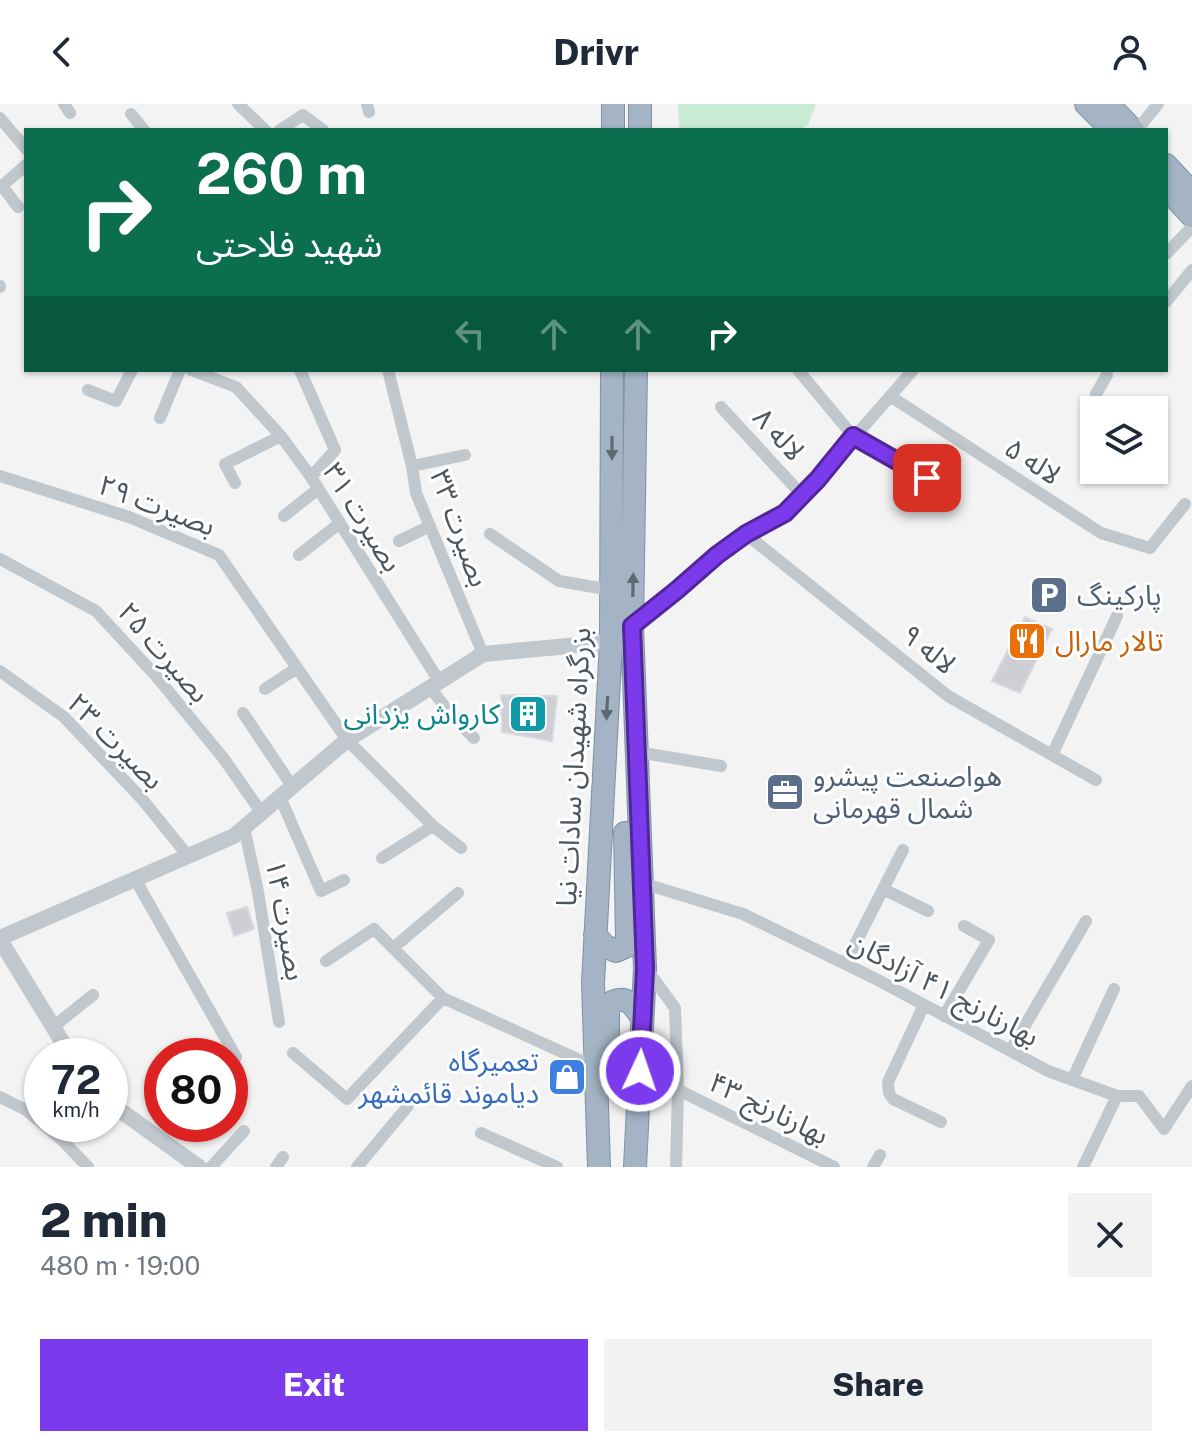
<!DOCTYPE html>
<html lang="en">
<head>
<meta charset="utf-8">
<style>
	:root { --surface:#fff; --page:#f2f2f3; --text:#1f2937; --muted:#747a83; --accent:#7c3aed }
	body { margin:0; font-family:"Public Sans","Noto Sans Arabic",sans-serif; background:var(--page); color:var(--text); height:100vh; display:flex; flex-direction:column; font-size:30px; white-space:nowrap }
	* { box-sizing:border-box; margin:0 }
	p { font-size:26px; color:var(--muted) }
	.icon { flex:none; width:44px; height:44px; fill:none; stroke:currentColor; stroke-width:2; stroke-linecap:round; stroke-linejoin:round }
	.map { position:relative; height:1063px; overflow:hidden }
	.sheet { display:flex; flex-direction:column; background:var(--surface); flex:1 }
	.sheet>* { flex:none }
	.top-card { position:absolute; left:24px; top:24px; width:1144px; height:244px; border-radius:0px; box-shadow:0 2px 6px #0004; background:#0b6e4f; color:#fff; overflow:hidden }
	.controls { position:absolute; left:1080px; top:292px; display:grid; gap:16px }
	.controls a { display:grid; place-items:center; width:88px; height:88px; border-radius:0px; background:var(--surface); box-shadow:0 2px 6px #0004; font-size:40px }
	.speed { position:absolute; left:24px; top:934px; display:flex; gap:16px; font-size:40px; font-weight:700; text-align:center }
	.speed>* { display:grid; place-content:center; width:104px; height:104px; border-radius:50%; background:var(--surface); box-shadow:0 2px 6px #0004; line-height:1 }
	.speed small { font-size:20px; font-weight:400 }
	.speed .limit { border:12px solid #d22; background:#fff; color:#111 }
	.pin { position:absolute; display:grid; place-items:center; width:68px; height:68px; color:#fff; margin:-34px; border-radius:16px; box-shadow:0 4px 12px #0006 }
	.me { position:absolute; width:88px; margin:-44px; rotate:3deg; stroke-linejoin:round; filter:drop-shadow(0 0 6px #0008) }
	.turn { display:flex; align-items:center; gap:28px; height:168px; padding:0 40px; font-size:36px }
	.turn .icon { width:104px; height:104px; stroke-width:2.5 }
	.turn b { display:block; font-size:56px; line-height:68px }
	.lanes { display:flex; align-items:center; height:76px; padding:0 40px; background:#0003; justify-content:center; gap:40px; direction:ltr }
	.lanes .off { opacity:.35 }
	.round { display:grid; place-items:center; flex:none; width:84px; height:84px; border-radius:0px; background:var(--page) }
	.headline { display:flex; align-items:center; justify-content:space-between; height:136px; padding:0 40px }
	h1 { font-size:48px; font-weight:800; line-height:60px }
	.button { display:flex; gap:16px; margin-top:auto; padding:16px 40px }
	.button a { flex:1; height:92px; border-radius:0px; background:var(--accent); color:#fff; font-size:32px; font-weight:800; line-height:92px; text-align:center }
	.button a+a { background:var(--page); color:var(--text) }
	header { display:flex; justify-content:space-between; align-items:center; height:104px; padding:0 40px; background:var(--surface); font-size:36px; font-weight:800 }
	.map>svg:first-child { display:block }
	.green { fill:#c8ebd4 }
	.building { fill:#cdcfd4; stroke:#d7d9dd; stroke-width:2 }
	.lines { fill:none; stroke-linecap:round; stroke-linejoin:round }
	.trunk-casing { stroke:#7c92a6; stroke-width:24 }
	.minor { stroke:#c0c7cd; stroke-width:12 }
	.tertiary { stroke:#c0c7cd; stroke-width:16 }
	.trunk { stroke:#a4b4c4; stroke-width:22 }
	.oneway { fill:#5e6972 }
	.route-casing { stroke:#51269a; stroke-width:20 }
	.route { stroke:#7c3aed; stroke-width:14 }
	.labels { text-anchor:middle; stroke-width:6; stroke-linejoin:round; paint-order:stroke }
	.street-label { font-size:28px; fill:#4c565e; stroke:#fff }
	.service-label { font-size:28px; fill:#4e5e75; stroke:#fff; text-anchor:start }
	.food-label { font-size:28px; fill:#c56008; stroke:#fff; text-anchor:start }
	.culture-label { font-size:28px; fill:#0d838f; stroke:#fff; text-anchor:end }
	.shop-label { font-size:28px; fill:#366cbe; stroke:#fff; text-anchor:end }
</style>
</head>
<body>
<header><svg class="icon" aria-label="back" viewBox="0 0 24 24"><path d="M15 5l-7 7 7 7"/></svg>Drivr<svg class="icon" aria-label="person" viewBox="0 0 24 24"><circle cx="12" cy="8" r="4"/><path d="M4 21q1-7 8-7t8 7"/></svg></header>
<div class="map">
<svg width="1192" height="1063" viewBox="0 0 1192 1063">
	<rect width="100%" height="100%" fill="#f4f3f3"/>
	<path class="green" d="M678,0H816L808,21L799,26H692L679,23Z"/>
	<path class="building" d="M1025,513L1052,525L1020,589L992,577Z
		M501,591L557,592L552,637L502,628Z
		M247,803L254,825L234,832L227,809Z"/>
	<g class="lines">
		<g class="trunk-casing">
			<path id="trunk" d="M1086,0L1112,26
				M1108,0L1133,26
				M613,26V0
				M640,26V0
				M1166,61L1192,89
				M1166,84L1192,112
				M595,831L605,842L616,847L625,843L627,833L625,729
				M608,932V906L612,898C628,891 634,902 642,914
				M599,1063L593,879L611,538L612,266
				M635,1063L645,864L632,522L636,266"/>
		</g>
		<path class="minor" d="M64,0L70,9
			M238,0L265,26
			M367,0L369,8
			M131,10L144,26
			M0,14L26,45
			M280,26L303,11L323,26
			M1137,26L1158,0
			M18,103L2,82L26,61
			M1166,150L1192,123
			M0,182V183
			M1166,198L1192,166
			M191,266L236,283L281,332L311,373L439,577
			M300,266L335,346L311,373
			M388,266L412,362L416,389L483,550
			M798,266L853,332L952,387
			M88,286L116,297L132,266
			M1096,290L1107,271
			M890,292L1101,429L1150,444L1185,400
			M721,303L802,391
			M160,314L180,266
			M412,362L465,351
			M0,372L129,413L219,451L347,636L433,722L461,744
			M235,379L225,360L281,332
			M284,412L318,385
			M490,430L559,477L611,486
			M746,430L948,592L1096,676
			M399,437L430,422
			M299,451L340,419
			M0,455L96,507L156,572L224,655L261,708
			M632,522L677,486L717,451L746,430L785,409L818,375L913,266
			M0,567L64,613L142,695L188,752
			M430,583L448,607L474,634
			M265,585L297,564
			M243,609L292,682
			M637,648L721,662
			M1052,651L1117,512
			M280,693L321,787L344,776
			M244,723L258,788L279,918
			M382,754L433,722
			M135,775L236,953
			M642,779L743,810L874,874L1048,967L1117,992H1139L1164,1025L1192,982
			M883,785L928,807
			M393,844L458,789
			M326,857L374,825L443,894L595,963
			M845,860L903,746
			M648,867L675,904L678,986L676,1063
			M924,901L888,978L889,989L893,995L941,1018
			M944,912L989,836L964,822
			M53,923L93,891
			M1010,947L1086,817
			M293,949L347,995L443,894
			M640,967L834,1063
			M41,975H42
			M1072,976L1114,885
			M0,993L26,1006L42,1019
			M43,1020L62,1036L88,1063
			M481,1029L557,1063
			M211,1063L244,1027
			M276,1063L283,1053
			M357,1063L408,1002
			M873,1063L880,1051
			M1083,1063L1117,992"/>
		<path class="tertiary" d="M0,834L234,732L347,636L483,550L611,538
			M0,836L71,952
			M110,995L121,1007L199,1063"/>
		<use href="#trunk" class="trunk"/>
	</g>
	<defs><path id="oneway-solid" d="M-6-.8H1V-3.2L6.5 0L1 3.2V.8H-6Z" transform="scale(2)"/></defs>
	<g class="oneway">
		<use href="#oneway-solid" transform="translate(612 344) rotate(90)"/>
		<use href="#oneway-solid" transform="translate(633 481) rotate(-89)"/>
		<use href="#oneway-solid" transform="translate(607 604) rotate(93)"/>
	</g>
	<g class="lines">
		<g class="route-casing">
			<path id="route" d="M640,967L645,864L632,522L677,486L717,451L746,430L785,409L818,375L853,332L927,374"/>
		</g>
		<use href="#route" class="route"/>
	</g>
	<defs>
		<g id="parking-square" transform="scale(2)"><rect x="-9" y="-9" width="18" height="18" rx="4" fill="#5c6f8a" stroke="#fff"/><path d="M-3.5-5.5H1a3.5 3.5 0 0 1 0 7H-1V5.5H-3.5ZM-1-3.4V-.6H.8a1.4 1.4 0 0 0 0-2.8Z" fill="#fff"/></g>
		<g id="restaurant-square" transform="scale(2)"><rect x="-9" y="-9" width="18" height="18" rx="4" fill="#e8710a" stroke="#fff"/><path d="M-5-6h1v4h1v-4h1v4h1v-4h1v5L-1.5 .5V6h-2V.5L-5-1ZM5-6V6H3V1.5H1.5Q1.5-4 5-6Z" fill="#fff"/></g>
		<g id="building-square" transform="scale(2)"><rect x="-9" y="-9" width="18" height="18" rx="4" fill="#0f9aa8" stroke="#fff"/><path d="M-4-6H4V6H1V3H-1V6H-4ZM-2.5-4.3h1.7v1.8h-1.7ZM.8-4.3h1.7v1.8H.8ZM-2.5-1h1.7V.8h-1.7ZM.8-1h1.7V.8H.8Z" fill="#fff"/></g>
		<g id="office-square" transform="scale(2)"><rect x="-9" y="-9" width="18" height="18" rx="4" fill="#5c6f8a" stroke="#fff"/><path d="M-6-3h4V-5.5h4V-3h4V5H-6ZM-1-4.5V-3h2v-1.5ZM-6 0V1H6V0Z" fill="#fff"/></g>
		<g id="shop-square" transform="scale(2)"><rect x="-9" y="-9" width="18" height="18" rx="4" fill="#3f7fe0" stroke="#fff"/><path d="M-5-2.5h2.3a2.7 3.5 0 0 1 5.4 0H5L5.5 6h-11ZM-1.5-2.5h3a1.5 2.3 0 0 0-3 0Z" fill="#fff"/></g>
	</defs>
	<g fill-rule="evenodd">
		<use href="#parking-square" x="1049" y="491"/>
		<use href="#restaurant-square" x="1027" y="537"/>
		<use href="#building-square" x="528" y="610"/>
		<use href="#office-square" x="785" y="688"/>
		<use href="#shop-square" x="567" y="973"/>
	</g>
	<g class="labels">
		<g class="street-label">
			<text transform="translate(779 330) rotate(47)" y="10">لاله ۸</text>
			<text transform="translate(1033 357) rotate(33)" y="10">لاله ۵</text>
			<text transform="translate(157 401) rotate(21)" y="10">بصیرت ۲۹</text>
			<text transform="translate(363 413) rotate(58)" y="10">بصیرت ۳۱</text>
			<text transform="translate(460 424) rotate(70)" y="10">بصیرت ۳۳</text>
			<text transform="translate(929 545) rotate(39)" y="10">لاله ۹</text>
			<text transform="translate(164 548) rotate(49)" y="10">بصیرت ۲۵</text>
			<text transform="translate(116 637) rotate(45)" y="10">بصیرت ۲۳</text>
			<text transform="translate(573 663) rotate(-87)" y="10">بزرگراه شهیدان سادات نیا</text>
			<text transform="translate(286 816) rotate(80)" y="10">بصیرت ۱۴</text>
			<text transform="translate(944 885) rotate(28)" y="10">بهارنارنج ۴۱ آزادگان</text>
			<text transform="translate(769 1004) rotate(26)" y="10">بهارنارنج ۴۳</text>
		</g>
		<g class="service-label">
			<text x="1077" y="501">پارکینگ</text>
			<text x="813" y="682">هواصنعت پیشرو<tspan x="813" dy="32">شمال قهرمانی</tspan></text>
		</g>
		<g class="food-label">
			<text x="1055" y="547">تالار مارال</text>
		</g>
		<g class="culture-label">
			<text x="500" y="620">کارواش یزدانی</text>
		</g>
		<g class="shop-label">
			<text x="539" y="967">تعمیرگاه<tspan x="539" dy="32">دیاموند قائمشهر</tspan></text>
		</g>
	</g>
</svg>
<div class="controls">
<a><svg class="icon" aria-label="layers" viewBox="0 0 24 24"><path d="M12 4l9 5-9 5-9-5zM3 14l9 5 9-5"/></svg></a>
</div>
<div class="speed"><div>72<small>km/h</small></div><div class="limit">80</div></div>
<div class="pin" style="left:927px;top:374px;background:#d93025"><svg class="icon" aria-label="arrive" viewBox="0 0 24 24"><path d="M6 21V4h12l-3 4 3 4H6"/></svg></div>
<svg class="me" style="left:640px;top:967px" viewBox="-20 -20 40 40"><circle r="17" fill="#7c3aed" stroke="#fff" stroke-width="3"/><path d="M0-11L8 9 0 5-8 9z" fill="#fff"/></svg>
<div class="top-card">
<div class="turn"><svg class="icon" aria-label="right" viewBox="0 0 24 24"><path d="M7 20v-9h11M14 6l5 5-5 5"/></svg><div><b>260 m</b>شهید فلاحتی</div></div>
<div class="lanes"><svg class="icon off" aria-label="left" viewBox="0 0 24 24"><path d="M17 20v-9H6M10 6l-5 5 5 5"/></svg><svg class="icon off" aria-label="ahead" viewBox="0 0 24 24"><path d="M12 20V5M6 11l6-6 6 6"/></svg><svg class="icon off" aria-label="ahead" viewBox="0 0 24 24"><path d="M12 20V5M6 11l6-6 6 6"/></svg><svg class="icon" aria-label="right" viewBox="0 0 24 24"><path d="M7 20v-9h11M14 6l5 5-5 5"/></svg></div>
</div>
</div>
<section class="sheet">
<div class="headline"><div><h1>2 min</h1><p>480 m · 19:00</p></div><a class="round"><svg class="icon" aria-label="close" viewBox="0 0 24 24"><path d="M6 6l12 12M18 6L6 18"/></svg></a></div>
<div class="button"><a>Exit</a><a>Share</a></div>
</section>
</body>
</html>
